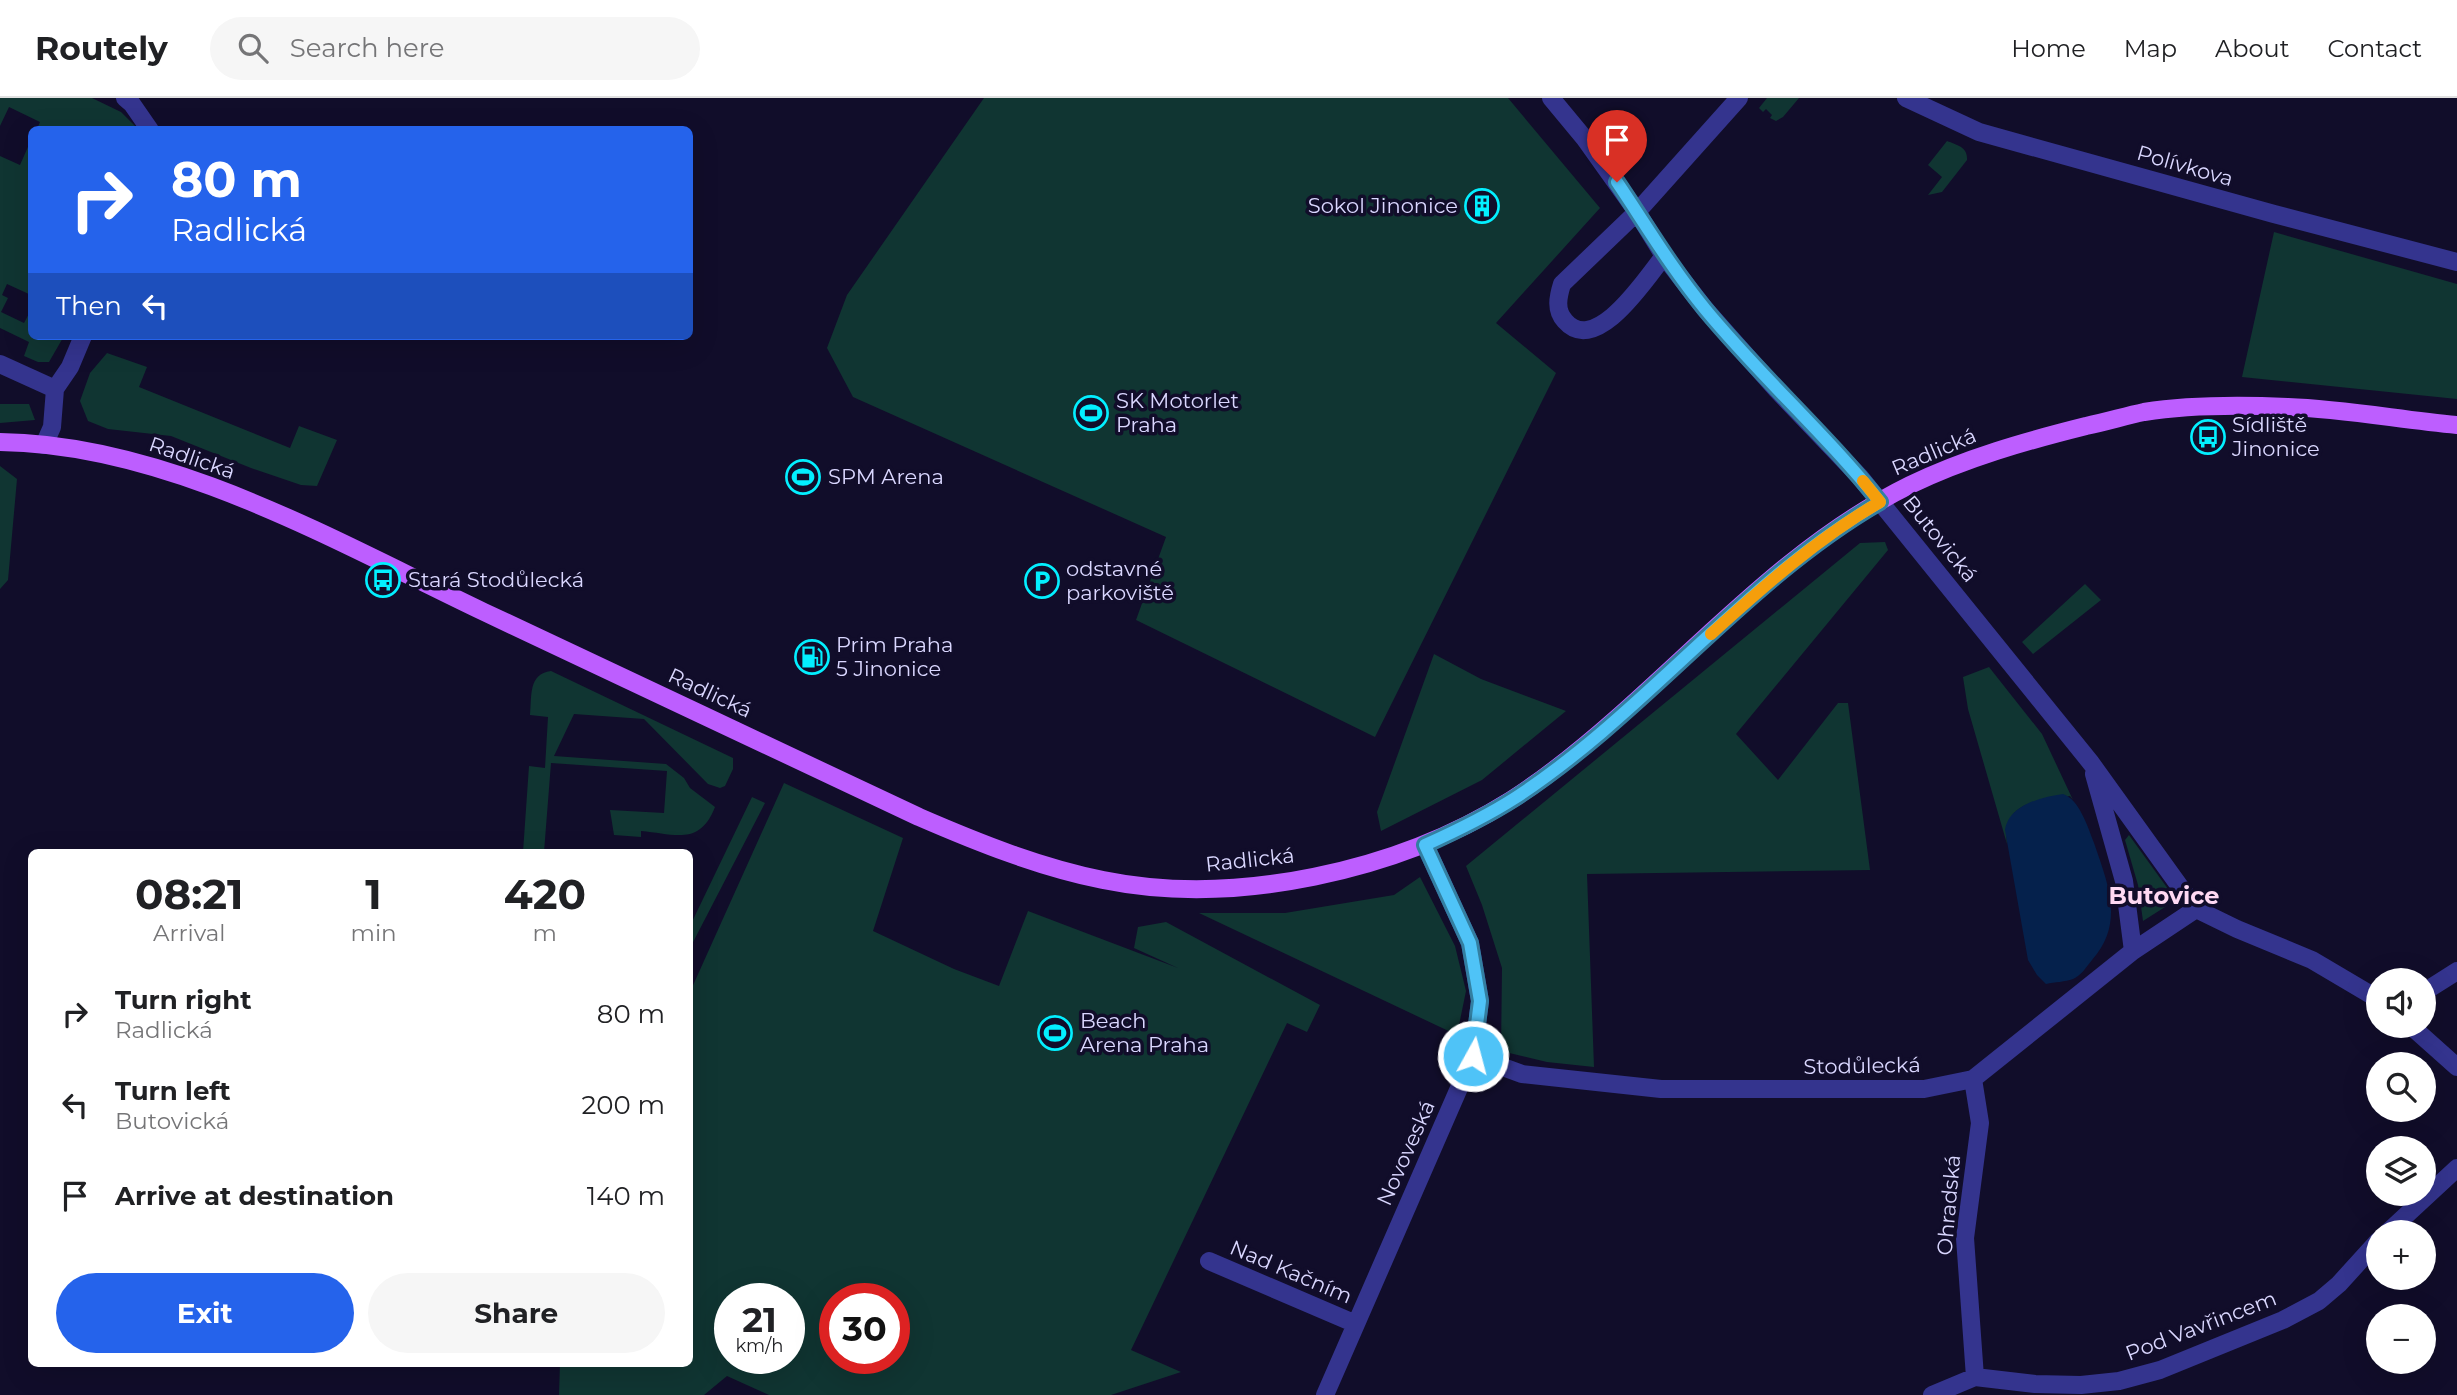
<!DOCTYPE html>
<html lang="en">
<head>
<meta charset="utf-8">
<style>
	:root { --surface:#fff; --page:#f6f6f6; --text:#202124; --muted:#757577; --line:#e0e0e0; --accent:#2563eb }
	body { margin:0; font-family:Montserrat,sans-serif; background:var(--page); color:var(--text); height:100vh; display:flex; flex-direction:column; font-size:26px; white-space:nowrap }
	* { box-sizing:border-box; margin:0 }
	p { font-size:23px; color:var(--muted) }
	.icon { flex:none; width:38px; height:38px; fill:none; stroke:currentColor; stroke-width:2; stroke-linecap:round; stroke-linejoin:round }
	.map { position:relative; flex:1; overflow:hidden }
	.panel { position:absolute; left:28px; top:751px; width:665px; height:518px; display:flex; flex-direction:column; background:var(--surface); border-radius:10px; box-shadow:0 7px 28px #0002 }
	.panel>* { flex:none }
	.top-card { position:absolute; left:28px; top:28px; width:665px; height:214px; border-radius:10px; box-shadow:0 7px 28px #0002; background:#2563eb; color:#fff; overflow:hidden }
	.controls { position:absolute; left:2366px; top:870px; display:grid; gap:14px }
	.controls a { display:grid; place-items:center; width:70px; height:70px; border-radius:50%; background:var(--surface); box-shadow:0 7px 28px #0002; font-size:35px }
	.speed { position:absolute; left:714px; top:1185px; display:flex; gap:14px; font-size:35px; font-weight:700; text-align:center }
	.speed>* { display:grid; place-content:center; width:91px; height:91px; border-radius:50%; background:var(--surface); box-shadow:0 7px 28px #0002; line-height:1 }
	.speed small { font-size:18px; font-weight:400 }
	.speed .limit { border:10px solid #d22; background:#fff; color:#111 }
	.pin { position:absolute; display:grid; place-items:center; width:60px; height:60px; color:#fff; margin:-72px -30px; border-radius:50% 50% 50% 0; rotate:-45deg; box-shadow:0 0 7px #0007 }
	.pin .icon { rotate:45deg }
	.me { position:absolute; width:77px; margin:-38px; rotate:7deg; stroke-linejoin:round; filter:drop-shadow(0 0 5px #0008) }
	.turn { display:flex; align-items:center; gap:24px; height:147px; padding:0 28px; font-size:32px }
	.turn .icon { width:91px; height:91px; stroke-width:2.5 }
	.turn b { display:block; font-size:49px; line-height:60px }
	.then { display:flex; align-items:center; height:66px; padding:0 28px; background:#0003; gap:14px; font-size:26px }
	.eta { display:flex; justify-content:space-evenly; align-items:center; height:119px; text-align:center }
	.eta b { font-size:42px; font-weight:700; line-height:49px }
	.button { display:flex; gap:14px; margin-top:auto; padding:14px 28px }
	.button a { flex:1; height:80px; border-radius:42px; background:var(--accent); color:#fff; font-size:28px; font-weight:700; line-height:80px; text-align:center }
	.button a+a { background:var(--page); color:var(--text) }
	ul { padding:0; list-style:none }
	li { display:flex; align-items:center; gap:21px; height:91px; padding:0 28px }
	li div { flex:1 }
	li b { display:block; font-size:26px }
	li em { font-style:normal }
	header { display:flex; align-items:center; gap:42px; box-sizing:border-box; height:98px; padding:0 35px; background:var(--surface); border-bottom:2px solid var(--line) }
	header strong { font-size:33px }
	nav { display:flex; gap:38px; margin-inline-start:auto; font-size:24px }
	.search { width:490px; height:63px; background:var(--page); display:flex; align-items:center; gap:18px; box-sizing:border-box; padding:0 24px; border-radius:38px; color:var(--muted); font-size:26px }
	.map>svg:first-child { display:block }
	.green { fill:#103532; fill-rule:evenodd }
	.water { fill:#05214c }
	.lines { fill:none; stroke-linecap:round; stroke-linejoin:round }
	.minor { stroke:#34348e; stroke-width:18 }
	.major { stroke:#bd5eff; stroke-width:18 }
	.route-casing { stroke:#337fa1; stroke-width:18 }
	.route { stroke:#4fc3f7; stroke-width:12 }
	.slow { stroke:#f59e0b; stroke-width:12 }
	.labels { text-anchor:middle; stroke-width:7; stroke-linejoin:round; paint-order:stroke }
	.street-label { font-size:21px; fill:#dad7ff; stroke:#110d2a }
	.poi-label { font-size:21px; fill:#dad7ff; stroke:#110d2a; text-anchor:start }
	.quarter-label { font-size:24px; font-weight:bold; fill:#ffd9f3; stroke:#110d2a }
</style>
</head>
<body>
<header>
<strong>Routely</strong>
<div class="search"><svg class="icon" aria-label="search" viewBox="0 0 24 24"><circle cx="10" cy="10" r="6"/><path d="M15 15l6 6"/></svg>Search here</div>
<nav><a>Home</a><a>Map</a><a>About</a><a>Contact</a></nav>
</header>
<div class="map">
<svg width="2457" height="1297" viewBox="0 0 2457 1297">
	<rect width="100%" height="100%" fill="#110d2a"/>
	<path class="green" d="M0,0H92L121,14L138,31H37L40,24L9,9L0,28Z
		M984,0H1508L1600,110L1496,225L1556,275L1375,639L1136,522L1166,439L853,299L827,250L847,197Z
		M1767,0H1799L1783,19L1776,23L1770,20L1772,17L1766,11L1763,14L1759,10Z
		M31,42V197L7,186L2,197L8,200L1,214L24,225L31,212L32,238H64L49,264H38L24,258L29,244L0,230V58L20,67Z
		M1947,43C1957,47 1968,49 1967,62L1942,94L1928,97L1942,79L1928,67Z
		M2274,134L2457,186V301L2242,279Z
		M107,255L147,269L139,289L290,350L299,328L337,342L317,388L301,387L251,370L171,338L108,331L88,323L80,303L90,275Z
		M0,306H29L35,322L0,325Z
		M0,368L17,381L8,482L0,491Z
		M1885,444L1888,452L1736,636L1778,682L1838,605H1848L1870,772L1587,776L1594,969L1547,964L1501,953L1502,870L1482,807L1466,768L1860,445Z
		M2085,486L2101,502L2033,556L2022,544Z
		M1434,556L1481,581L1566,613L1482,682L1381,733L1377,714Z
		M1989,569L2042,636L2073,702L2070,698C2037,703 2002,703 2007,746L1968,611L1963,579Z
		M551,573L733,660V671L725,688L720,690L708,686L644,621L574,616L554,658L666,666L684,680L690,690L715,709C700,748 675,736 641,733V739L614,737L610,712L664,715L667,673L551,665L544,754H523L529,668L545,670L548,619L530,617C532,598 528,576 551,573Z
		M784,685L903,740L873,833L954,871L999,888L1028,813L1178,870L1134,850L1138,829L1166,824L1320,907L1307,934L1287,925L1131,1252L1181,1274L1111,1297H769L727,1278L704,1297H559L560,1265H690V894ZM730,1200H789V1260H730ZM835,1200H894V1260H835Z
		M752,699L765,705L690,850V828Z
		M2129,737L2176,802L2143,823L2138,787L2125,742Z
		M1420,779L1455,848L1466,893L1457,937L1199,815H1285L1394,797Z"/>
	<path class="water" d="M2063,696C2079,701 2088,729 2094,745C2108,786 2125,825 2092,862C2087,868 2081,878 2073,881C2065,884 2055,884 2046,886L2037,877L2028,862L2005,732C2009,707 2041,699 2063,696Z"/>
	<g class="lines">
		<path class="minor" d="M125,0L132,6L150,32
			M1551,0L1585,41L1637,114L1664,158L1705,211L1776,291L1860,379L2091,665L2196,811L2237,831L2312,862L2378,901
			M1906,0L1979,34L2274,116L2457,164
			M1664,158C1647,179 1596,259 1565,223C1555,212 1558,199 1562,186L1637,114L1739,0
			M0,266L55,291
			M44,347L52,329L55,291L70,269L83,238
			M2094,676L2124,783L2133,853
			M2424,894L2457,873
			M2411,928L2457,969
			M1473,958L1522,976L1661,991H1924L1973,981L2133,853L2196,811
			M1973,981L1980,1025L1965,1140L1975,1279
			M2388,1134L2457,1070
			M1209,1163L1356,1226
			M1325,1297L1473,958L1480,903L1470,845L1425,747
			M1932,1297L1975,1279L2035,1286L2081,1287L2119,1283L2160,1272L2283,1222L2319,1203L2339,1186L2378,1143"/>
		<path class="major" d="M0,344C168,346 335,443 484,514C629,583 774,650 919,719C979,745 1039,769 1103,782C1235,809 1398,773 1511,702C1549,678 1584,649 1618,619C1710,538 1798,442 1910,387C1966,360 2026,343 2086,328C2106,324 2125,318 2144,314C2188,307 2244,307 2288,309C2345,311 2401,322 2457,327"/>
	</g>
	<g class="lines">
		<g class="route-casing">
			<path id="route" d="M1473,958L1480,903L1470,845L1425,747C1456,733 1487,718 1515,700C1647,614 1743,483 1880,404C1826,336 1760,278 1705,211C1672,171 1646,127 1617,84"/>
		</g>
		<use href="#route" class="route"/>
		<path class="slow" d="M1711,536C1764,488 1818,440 1880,404L1863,383"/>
	</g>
	<defs>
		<g id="building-ring" transform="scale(1.75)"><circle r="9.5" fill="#110d2a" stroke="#03efff" stroke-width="1.5"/><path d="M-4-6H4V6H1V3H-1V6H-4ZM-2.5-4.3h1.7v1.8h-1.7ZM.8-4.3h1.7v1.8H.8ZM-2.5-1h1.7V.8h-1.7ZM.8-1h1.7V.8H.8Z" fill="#03efff"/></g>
		<g id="stadium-ring" transform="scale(1.75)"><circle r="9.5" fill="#110d2a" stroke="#03efff" stroke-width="1.5"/><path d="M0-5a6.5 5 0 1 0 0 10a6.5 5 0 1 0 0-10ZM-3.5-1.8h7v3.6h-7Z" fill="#03efff"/></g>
		<g id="bus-ring" transform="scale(1.75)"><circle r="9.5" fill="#110d2a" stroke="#03efff" stroke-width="1.5"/><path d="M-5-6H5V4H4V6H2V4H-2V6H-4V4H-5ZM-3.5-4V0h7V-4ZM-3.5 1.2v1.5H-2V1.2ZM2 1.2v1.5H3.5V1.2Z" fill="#03efff"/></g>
		<g id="parking-ring" transform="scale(1.75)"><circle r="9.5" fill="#110d2a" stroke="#03efff" stroke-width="1.5"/><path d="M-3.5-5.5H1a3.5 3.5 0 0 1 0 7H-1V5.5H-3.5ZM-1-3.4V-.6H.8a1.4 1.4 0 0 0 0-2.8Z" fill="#03efff"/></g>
		<g id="fuel-ring" transform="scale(1.75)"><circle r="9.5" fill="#110d2a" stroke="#03efff" stroke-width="1.5"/><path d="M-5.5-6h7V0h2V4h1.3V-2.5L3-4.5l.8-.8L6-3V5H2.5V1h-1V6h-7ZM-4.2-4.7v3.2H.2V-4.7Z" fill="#03efff"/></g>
	</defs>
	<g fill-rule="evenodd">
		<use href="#building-ring" x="1482" y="108"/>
		<use href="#stadium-ring" x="1091" y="315"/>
		<use href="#bus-ring" x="2208" y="339"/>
		<use href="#stadium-ring" x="803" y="379"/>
		<use href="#bus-ring" x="383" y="482"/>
		<use href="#parking-ring" x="1042" y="483"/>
		<use href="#fuel-ring" x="812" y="559"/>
		<use href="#stadium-ring" x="1055" y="935"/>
	</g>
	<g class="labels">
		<g class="street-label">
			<text transform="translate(2185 68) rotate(16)" y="7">Polívkova</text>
			<text transform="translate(1934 354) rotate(-23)" y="7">Radlická</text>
			<text transform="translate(192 360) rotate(19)" y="7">Radlická</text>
			<text transform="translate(1940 441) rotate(51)" y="7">Butovická</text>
			<text transform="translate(710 595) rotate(25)" y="7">Radlická</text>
			<text transform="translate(1250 762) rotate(-6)" y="7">Radlická</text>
			<text transform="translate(1862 968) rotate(-1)" y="7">Stodůlecká</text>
			<text transform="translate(1406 1055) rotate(-66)" y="7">Novoveská</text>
			<text transform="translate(1949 1107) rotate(-85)" y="7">Ohradská</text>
			<text transform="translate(1291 1174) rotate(23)" y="7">Nad Kačním</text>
			<text transform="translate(2201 1228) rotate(-21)" y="7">Pod Vavřincem</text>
		</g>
		<g class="poi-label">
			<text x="1458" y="115" text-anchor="end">Sokol Jinonice</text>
			<text x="1116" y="310">SK Motorlet<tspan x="1116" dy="24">Praha</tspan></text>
			<text x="2232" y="334">Sídliště<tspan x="2232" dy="24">Jinonice</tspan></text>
			<text x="828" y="386">SPM Arena</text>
			<text x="1066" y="478">odstavné<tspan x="1066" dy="24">parkoviště</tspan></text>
			<text x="408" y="489">Stará Stodůlecká</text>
			<text x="836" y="554">Prim Praha<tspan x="836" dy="24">5 Jinonice</tspan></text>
			<text x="1080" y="930">Beach<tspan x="1080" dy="24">Arena Praha</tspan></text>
		</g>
		<g class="quarter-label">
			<text x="2164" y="806">Butovice</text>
		</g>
	</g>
</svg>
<div class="controls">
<a><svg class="icon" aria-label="sound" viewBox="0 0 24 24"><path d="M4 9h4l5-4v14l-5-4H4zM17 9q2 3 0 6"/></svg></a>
<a><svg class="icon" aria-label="search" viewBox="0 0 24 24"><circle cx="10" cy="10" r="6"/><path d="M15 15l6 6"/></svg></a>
<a><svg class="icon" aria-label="layers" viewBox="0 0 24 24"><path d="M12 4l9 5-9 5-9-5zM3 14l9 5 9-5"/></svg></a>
<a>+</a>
<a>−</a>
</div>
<div class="speed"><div>21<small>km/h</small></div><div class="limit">30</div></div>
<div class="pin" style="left:1617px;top:84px;background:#d93025"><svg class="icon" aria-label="arrive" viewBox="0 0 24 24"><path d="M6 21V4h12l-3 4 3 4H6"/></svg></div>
<svg class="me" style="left:1473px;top:958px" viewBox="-20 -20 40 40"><circle r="17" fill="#4fc3f7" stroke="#fff" stroke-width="3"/><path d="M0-11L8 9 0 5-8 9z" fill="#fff"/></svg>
<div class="top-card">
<div class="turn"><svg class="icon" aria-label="right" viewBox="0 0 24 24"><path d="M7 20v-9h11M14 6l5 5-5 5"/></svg><div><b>80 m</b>Radlická</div></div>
<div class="then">Then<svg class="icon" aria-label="left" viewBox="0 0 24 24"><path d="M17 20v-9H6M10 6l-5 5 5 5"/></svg></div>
</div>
<section class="panel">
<div class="eta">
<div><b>08:21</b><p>Arrival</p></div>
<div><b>1</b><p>min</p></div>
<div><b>420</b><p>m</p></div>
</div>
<ul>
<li><svg class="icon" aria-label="right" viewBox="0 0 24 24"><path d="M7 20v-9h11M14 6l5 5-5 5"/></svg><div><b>Turn right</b><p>Radlická</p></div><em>80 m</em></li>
<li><svg class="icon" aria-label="left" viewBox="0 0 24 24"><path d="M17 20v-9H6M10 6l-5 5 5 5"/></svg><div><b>Turn left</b><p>Butovická</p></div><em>200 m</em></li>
<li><svg class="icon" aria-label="arrive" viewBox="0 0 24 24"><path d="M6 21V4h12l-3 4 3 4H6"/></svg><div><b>Arrive at destination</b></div><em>140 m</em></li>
</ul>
<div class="button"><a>Exit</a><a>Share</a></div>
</section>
</div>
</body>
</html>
